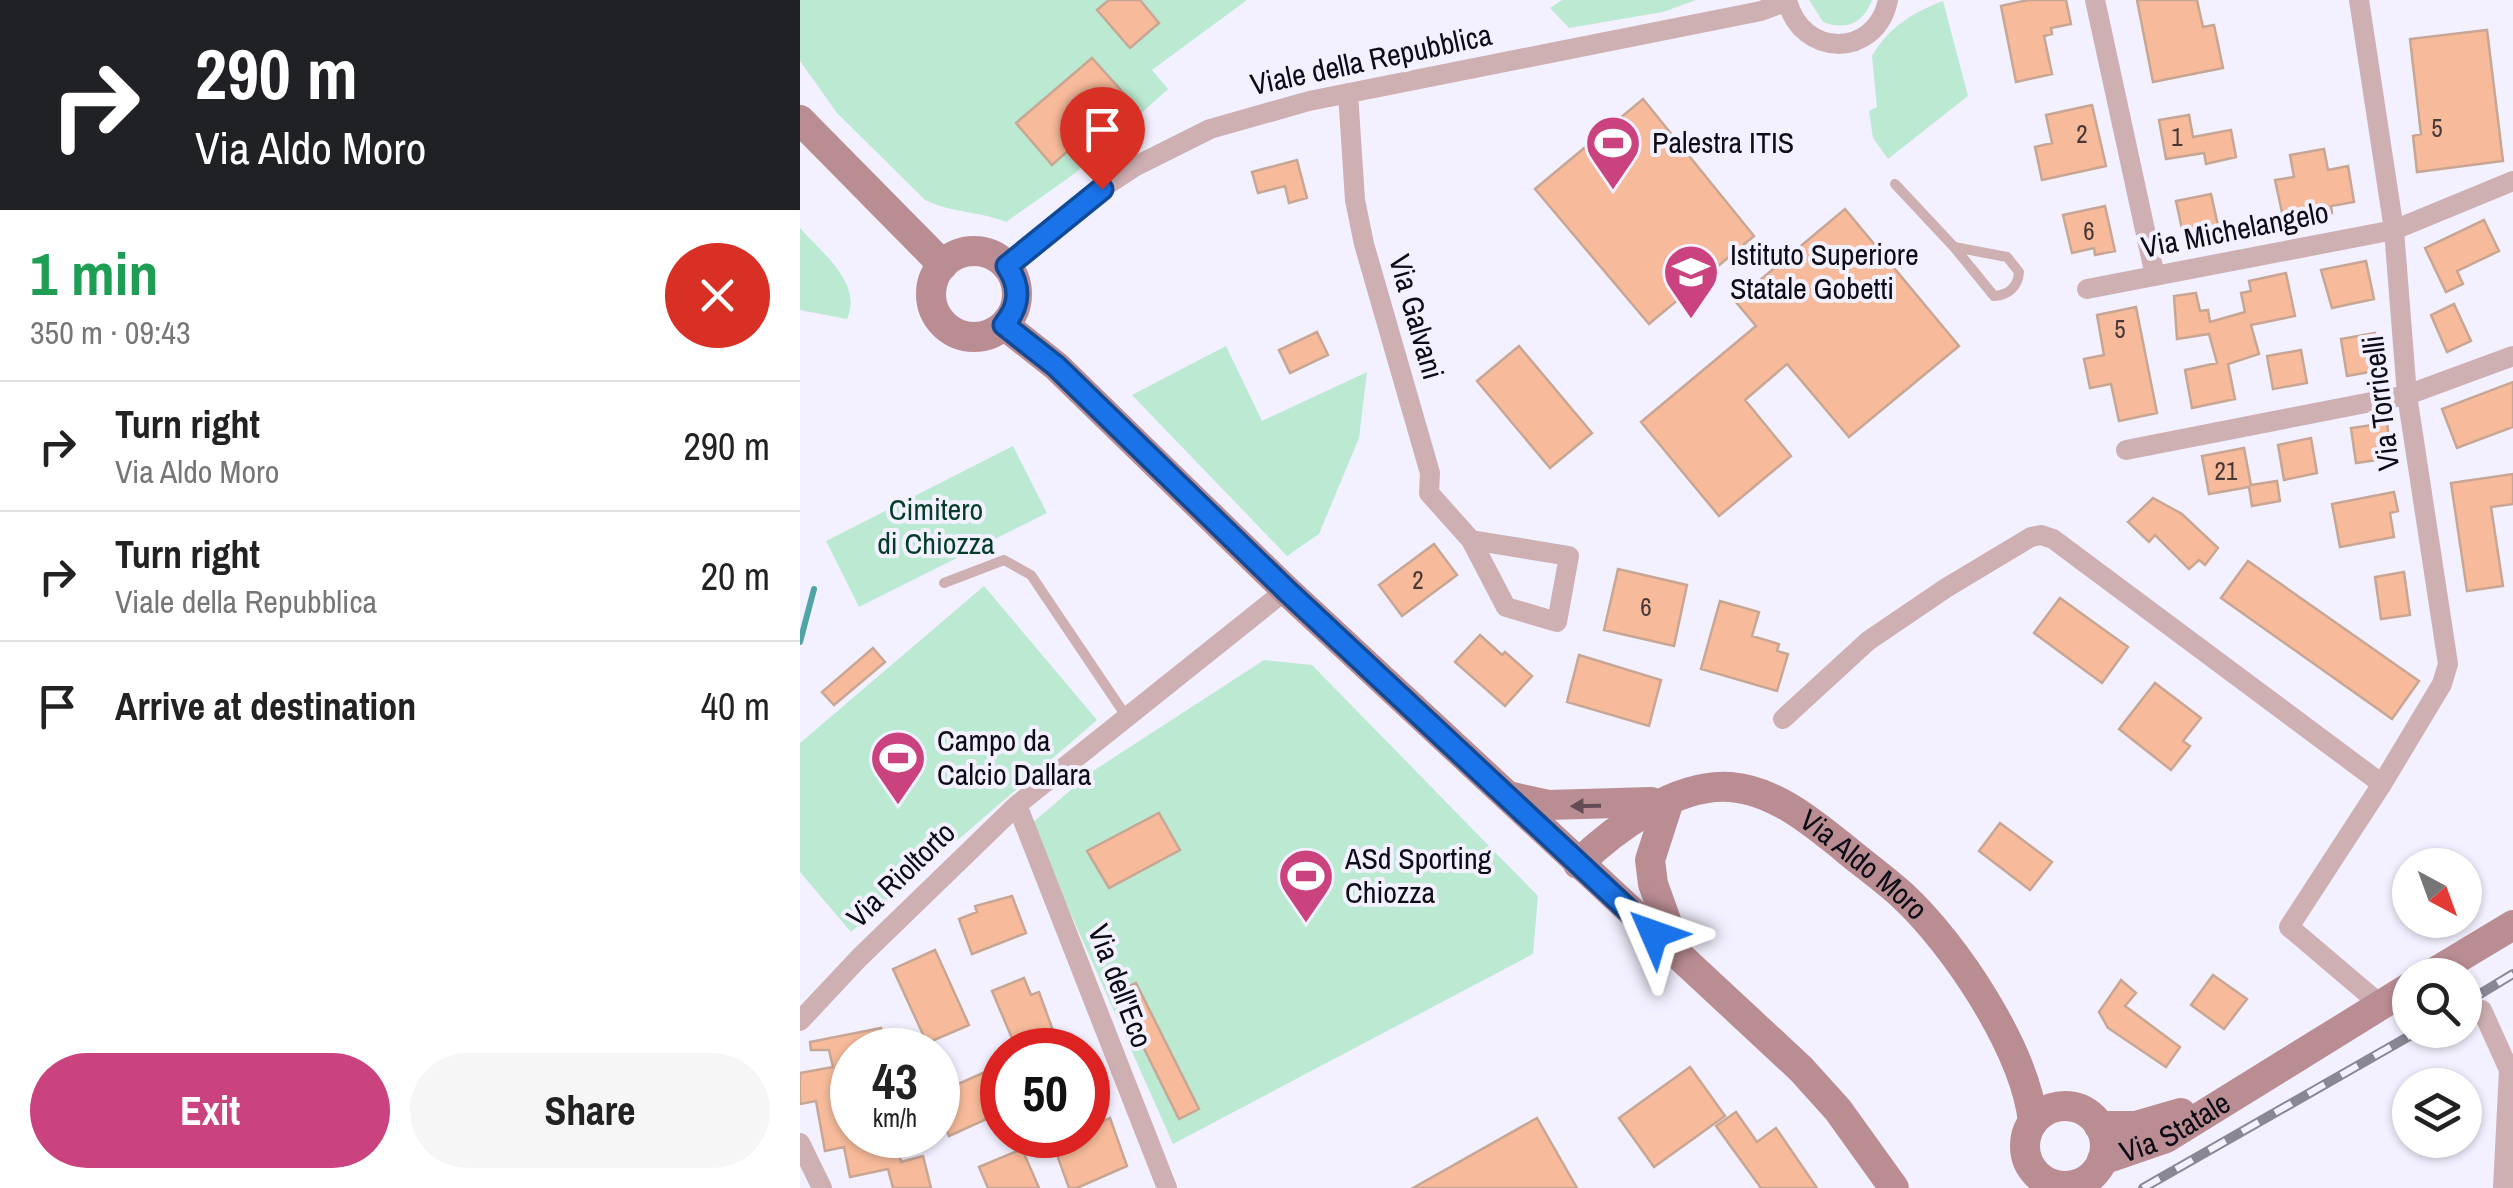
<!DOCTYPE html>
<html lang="en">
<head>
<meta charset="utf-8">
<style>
	:root { --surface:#fff; --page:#f6f6f6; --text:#222; --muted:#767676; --line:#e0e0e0; --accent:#ca427e }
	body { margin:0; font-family:"Archivo Narrow",sans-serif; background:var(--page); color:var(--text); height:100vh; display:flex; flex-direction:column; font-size:38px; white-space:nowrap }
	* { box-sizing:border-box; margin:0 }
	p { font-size:32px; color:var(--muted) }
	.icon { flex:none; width:55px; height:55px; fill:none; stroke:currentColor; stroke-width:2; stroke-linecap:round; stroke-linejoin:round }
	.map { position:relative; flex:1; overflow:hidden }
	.drawer { display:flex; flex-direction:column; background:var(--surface); width:800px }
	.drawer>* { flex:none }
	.top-card { background:#202124; color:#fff; overflow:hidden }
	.needle { width:65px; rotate:139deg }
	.controls { position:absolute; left:1592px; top:848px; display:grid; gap:20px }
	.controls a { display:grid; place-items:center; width:90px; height:90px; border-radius:50%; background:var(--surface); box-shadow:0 2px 8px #0004; font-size:50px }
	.speed { position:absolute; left:30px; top:1028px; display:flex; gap:20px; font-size:50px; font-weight:700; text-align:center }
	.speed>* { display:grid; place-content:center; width:130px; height:130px; border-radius:50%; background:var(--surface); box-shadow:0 2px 8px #0004; line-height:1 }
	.speed small { font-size:25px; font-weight:400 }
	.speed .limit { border:15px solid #d22; background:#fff; color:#111 }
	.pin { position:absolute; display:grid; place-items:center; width:85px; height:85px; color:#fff; margin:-102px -42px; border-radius:50% 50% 50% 0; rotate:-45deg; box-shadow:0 0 10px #0007 }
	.pin .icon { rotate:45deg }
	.me { position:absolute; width:110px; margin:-55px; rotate:313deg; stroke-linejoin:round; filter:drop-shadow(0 0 8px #0008) }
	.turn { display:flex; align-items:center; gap:35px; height:210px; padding:0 30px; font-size:45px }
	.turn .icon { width:130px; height:130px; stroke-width:2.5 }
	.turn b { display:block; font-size:70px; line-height:85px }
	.round { display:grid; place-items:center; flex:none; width:105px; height:105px; border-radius:52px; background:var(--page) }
	.overview { display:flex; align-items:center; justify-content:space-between; height:170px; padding:0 30px }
	h1 { font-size:60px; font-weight:700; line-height:75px; color:#1e9e55 }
	.primary-button { display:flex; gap:20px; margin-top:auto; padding:20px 30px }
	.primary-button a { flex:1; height:115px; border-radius:60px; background:var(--accent); color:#fff; font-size:40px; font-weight:700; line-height:115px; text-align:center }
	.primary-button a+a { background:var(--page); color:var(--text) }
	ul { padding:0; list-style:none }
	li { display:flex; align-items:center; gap:30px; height:130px; padding:0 30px; border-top:2px solid var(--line) }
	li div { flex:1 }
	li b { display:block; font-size:38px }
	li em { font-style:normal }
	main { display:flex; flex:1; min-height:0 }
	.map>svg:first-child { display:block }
	.green { fill:#bce9d2 }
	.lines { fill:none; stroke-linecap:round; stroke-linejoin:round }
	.stream { stroke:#50a4a5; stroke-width:6 }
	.building { fill:#f7bb9b; stroke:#c8a694; stroke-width:2.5 }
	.lane { stroke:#ceafb2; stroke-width:10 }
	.street { stroke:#ceafb2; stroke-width:20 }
	.secondary { stroke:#ba8d93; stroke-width:30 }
	.rail-casing { stroke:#898794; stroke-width:10 }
	.rail { stroke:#f3f1ff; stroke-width:6; stroke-dasharray:19; stroke-linecap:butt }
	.oneway { fill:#644c54 }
	.route-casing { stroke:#114b97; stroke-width:25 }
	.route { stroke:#1a73e8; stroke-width:18 }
	.labels { text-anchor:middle; stroke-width:8; stroke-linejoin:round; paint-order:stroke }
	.number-label { font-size:25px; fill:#483737 }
	.street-label { font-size:30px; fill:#0d0b16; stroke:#f3f1ff }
	.poi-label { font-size:30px; fill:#0d0b16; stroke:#f3f1ff; text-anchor:start }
	.park-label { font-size:30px; fill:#033d29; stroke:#f3f1ff }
</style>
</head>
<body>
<main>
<section class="drawer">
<div class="top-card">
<div class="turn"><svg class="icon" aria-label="right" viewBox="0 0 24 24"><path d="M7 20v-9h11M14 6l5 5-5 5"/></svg><div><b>290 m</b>Via Aldo Moro</div></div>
</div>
<div class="overview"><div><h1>1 min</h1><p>350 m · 09:43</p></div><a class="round" style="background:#d93025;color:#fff"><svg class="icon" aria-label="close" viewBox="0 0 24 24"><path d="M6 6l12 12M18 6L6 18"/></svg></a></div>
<ul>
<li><svg class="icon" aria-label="right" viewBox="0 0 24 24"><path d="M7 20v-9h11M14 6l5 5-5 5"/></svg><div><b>Turn right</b><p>Via Aldo Moro</p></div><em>290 m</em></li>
<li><svg class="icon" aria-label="right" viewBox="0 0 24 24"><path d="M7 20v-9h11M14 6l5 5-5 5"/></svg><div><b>Turn right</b><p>Viale della Repubblica</p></div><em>20 m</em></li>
<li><svg class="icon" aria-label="arrive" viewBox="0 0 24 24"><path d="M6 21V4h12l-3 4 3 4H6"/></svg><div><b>Arrive at destination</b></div><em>40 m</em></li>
</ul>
<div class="primary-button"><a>Exit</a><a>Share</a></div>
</section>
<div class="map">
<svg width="1713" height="1188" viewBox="0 0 1713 1188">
	<rect width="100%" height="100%" fill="#f3f1ff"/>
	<path class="green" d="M0,0H447L352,70L368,89L274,174L206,222C179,211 152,213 125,200L37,113L0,61Z
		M762,0H896L863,12L769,28L750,8Z
		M1009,0H1072C1064,23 1046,31 1023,22Z
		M1143,1L1168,96L1088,159L1073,138L1069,111L1077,107L1072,56C1089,27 1112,13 1143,1Z
		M0,228C22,253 63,283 47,319L0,310Z
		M426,346L462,421L567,372L559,438L519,534L487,556L332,395Z
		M213,446L247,513L59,607L26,541Z
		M184,586L297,720L51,932L0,872V743Z
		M464,660L512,665L738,896L733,954L373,1144L231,824L293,771Z"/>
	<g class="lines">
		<path class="stream" d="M0,642L14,589"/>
	</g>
	<path class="building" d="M309,0H340L359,23L330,48L297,10Z
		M1228,0H1266L1271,24L1251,28L1252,34L1244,36L1252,74L1216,82L1201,6Z
		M1337,0H1397L1403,27L1414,25L1423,68L1353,82Z
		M1687,30L1703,161L1617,172L1613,136L1621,134L1610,39Z
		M292,58L328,98L252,165L216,123Z
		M843,99L954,236L849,324L735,189Z
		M1292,105L1306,166L1242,180L1235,147L1252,143L1246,115Z
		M1389,115L1393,137L1431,130L1436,157L1406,164L1404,153L1366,159L1359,120Z
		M1524,149L1528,170L1548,166L1554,202L1531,206L1532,213L1506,218L1505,212L1483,217L1475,180L1494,177L1490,155Z
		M497,160L507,198L489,203L485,186L458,193L452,172Z
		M1411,194L1419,230L1384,238L1376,201Z
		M1305,206L1315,251L1295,255L1294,248L1272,253L1263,215Z
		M1045,209L1159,346L1049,437L987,364L945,400L991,456L919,516L841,422L956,326L935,301Z
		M1684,220L1699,251L1657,271L1663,284L1646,292L1625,248Z
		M1566,261L1574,299L1532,308L1521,270Z
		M1486,273L1495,316L1451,325L1459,354L1428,364L1435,399L1392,408L1385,370L1417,363L1409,334L1377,339L1374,296L1396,293L1400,311L1408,310L1410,322L1445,312L1441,293L1451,291L1449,281Z
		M1654,304L1671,341L1647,352L1631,315Z
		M1336,307L1357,413L1319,421L1311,384L1290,388L1284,359L1304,355L1297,315Z
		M517,332L528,355L490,373L479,350Z
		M1575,333L1581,370L1547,376L1541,339Z
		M719,346L792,433L750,468L677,381Z
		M1501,350L1507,383L1473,389L1467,356Z
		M1713,382V427L1657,448L1642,409Z
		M1587,423L1592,458L1556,463L1551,428Z
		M1511,438L1517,473L1484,480L1478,445Z
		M1444,448L1451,485L1477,481L1480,501L1452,506L1449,487L1409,494L1402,456Z
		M1713,474V504L1691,507L1703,586L1667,591L1651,483Z
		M1594,492L1598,511L1590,513L1594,537L1540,547L1532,504Z
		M1353,498L1382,514L1418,548L1405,565L1399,560L1389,569L1355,535L1349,542L1328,522Z
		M634,544L657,575L602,616L579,585Z
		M1448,561L1619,681L1592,719L1421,598Z
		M818,569L887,585L874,646L804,630Z
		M1604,572L1610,615L1581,619L1575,577Z
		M1260,598L1328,647L1302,683L1234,633Z
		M920,601L959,612L952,636L979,644L977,651L988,654L977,691L901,669Z
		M680,635L702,655L705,652L732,676L705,706L655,662Z
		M73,648L85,662L34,705L22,692Z
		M779,655L861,680L849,726L767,702Z
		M1355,683L1401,718L1383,741L1390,746L1371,770L1319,729Z
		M359,813L380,850L309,888L287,851Z
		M1200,823L1252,862L1230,890L1179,851Z
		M212,896L226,933L172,954L159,919L177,912L175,906Z
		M135,950L169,1025L127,1043L93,969Z
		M1413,975L1447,999L1424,1029L1391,1005Z
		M224,978L231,995L239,992L260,1050H217L192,991Z
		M1321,980L1336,993L1325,1006L1380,1047L1366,1067L1308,1028L1299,1012Z
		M336,983L399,1109L379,1119L316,992Z
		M81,1028L85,1050H52V1135H96L101,1162L123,1156L131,1188H93L88,1169L50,1177L44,1147L25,1151L16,1101L0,1104V1073L33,1067L29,1050H11L10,1042Z
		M890,1067L925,1116L854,1167L819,1118Z
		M185,1072L202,1112L149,1136L138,1111V1093Z
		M936,1112L957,1142L976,1128L1017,1188H961L916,1126Z
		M310,1118L327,1166L277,1188H269L253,1144L272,1135H288V1128Z
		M737,1118L777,1188H613Z
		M222,1149L239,1188H188L179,1167Z"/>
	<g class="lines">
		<path class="lane" d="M1095,184L1154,247L1194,296C1208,295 1218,287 1219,272L1207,257L1154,247
			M144,583L204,560L231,575L326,716"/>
		<path class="street" d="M987,0C1001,58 1076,59 1088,0
			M1295,0L1355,276
			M1559,0L1594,230L1607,395L1648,664L1642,684L1582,784L1489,927L1581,1005
			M548,93L555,200L564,244L630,473L629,493L671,540L706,607L757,622L769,556L671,540
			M207,267L301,189L336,166L410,129L509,101L961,11L987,1
			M1287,289L1594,230L1713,181
			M1326,450L1607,395L1713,356
			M983,719L1068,641L1146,588L1231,537L1241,535L1253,539L1582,784
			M217,805L367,1188
			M1682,1010L1709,1070L1703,1188
			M0,1021L59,958L217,805L486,590
			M0,1143L22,1188"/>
		<g class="secondary">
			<path d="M0,120L143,265"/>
			<circle cx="174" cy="294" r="43"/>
			<path d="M204,325L256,366L486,590L1001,1069L1038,1110L1094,1188"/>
			<path d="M708,796L748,805L851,802"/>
			<path d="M869,801L850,860L853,884L877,951"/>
			<path id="s1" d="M778,864C814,829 876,783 930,787C973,790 1011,821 1043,847C1062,863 1083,878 1102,895C1155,944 1225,1049 1233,1122"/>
			<path d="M1630,975L1713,925"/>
			<circle cx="1265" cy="1146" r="40"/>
			<path d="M1299,1126H1336L1381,1113"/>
			<path id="s2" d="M1302,1160L1366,1138L1610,987"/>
		</g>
		<g class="rail-casing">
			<path id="rail" d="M1665,1003L1713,974
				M1343,1188L1620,1030"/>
		</g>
		<use href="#rail" class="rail"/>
	</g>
	<defs><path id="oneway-solid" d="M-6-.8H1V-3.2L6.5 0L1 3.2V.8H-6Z" transform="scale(2.5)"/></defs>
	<use class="oneway" href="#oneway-solid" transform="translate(786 806) rotate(179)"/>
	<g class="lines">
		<g class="route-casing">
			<path id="route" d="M302,189L207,266C221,287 220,306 204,325L256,366L486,590L854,934"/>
		</g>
		<use href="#route" class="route"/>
	</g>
	<defs>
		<g id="stadium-pin" transform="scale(2.875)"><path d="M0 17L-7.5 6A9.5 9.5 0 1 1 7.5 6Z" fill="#ca427e" stroke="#f3f1ff"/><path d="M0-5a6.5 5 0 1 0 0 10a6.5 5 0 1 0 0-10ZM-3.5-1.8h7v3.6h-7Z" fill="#fff"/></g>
		<g id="school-pin" transform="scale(2.875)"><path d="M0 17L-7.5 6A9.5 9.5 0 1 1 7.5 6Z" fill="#ca427e" stroke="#f3f1ff"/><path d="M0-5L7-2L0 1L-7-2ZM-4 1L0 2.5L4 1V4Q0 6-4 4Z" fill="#fff"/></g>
	</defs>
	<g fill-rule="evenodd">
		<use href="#stadium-pin" x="813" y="143"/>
		<use href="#school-pin" x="891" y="272"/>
		<use href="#stadium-pin" x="98" y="758"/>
		<use href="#stadium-pin" x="506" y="876"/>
	</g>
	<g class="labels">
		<g class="number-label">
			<text x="1637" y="137">5</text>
			<text x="1282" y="143">2</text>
			<text x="1377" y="146">1</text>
			<text x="1289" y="240">6</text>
			<text x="1320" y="338">5</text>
			<text x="1426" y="480">21</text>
			<text x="618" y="589">2</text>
			<text x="846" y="616">6</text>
		</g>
		<g class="street-label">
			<text transform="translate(571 60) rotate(-12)" y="10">Viale della Repubblica</text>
			<text transform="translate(1435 230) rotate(-11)" y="10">Via Michelangelo</text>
			<text transform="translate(616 317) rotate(74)" y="10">Via Galvani</text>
			<text transform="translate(1581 403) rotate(-97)" y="10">Via Torricelli</text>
			<text dy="10" stroke="none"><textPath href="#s1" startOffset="332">Via Aldo Moro</textPath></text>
			<text transform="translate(101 875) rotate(-44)" y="10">Via Rioltorto</text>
			<text transform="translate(320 986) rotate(69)" y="10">Via dell'Eco</text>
			<text dy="10" stroke="none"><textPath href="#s2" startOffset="80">Via Statale</textPath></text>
		</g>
		<g class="poi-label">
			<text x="852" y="153">Palestra ITIS</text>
			<text x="930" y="265">Istituto Superiore<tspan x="930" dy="34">Statale Gobetti</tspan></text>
			<text x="137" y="751">Campo da<tspan x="137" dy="34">Calcio Dallara</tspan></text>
			<text x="545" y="869">ASd Sporting<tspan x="545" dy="34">Chiozza</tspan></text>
		</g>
		<g class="park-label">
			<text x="136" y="520">Cimitero<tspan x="136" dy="34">di Chiozza</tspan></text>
		</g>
	</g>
</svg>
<div class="controls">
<a><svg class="needle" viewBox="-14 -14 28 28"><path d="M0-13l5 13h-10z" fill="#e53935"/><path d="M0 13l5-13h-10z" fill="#767676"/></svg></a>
<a><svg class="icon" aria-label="search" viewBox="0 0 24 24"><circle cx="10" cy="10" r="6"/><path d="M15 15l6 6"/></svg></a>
<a><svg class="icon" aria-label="layers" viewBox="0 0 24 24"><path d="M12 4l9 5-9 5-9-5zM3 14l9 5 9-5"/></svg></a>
</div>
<div class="speed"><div>43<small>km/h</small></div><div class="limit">50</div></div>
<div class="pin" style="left:302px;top:189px;background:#d93025"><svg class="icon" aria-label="arrive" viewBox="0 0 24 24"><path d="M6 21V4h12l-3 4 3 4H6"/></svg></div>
<svg class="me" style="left:854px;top:934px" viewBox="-20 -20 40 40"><path d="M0-17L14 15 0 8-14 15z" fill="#1a73e8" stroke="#fff" stroke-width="4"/></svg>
</div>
</main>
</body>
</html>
